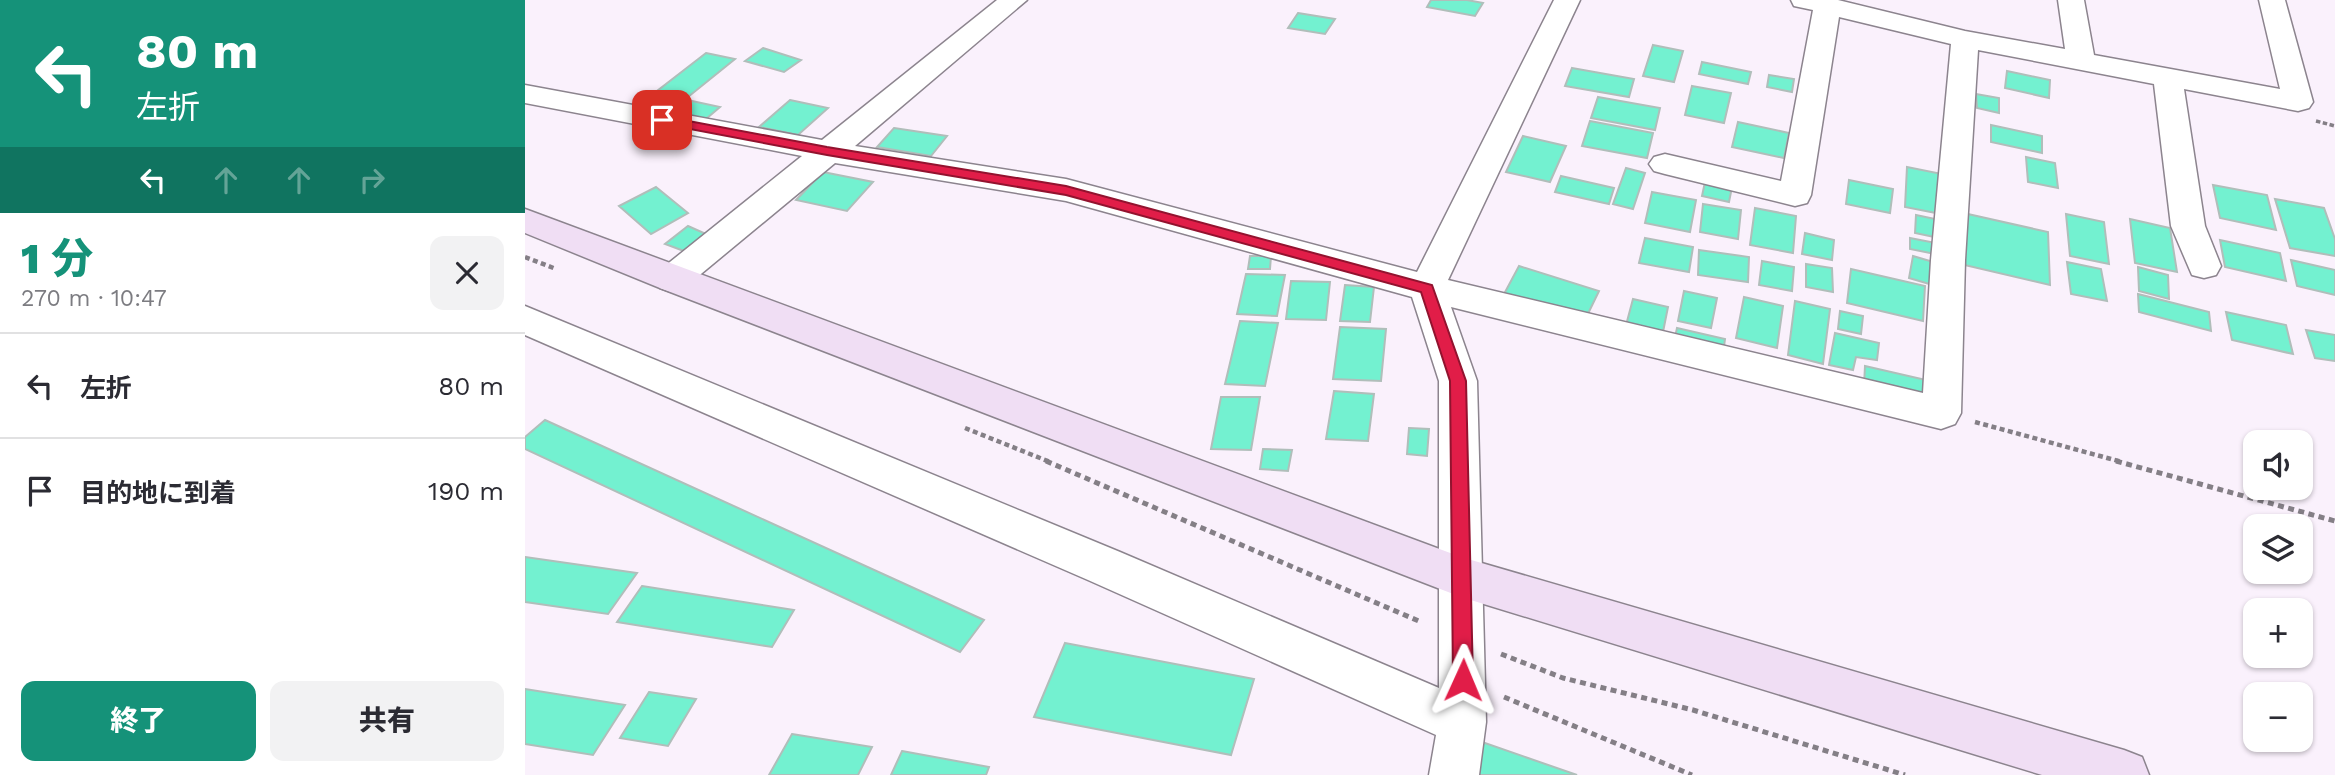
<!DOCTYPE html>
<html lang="ja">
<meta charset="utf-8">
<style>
:root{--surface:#fff;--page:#f2f2f3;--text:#2b2b33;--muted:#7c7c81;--line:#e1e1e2;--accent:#159279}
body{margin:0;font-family:"Work Sans","Noto Sans JP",sans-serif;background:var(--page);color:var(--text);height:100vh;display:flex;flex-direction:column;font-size:26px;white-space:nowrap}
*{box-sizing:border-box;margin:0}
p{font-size:23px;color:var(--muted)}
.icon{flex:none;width:38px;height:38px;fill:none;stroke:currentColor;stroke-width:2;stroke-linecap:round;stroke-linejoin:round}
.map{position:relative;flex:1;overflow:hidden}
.drawer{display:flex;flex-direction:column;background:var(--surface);width:525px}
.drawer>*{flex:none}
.hud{background:#159279;color:#fff;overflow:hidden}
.tools{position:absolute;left:1718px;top:430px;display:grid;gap:14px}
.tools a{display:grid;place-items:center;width:70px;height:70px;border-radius:14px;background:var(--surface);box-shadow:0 2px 5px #0004;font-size:35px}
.pin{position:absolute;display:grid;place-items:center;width:60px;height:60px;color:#fff;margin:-30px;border-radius:14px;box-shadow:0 4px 10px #0006}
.me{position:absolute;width:77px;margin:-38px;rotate:1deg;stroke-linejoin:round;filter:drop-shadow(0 0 5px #0008)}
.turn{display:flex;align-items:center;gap:24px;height:147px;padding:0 21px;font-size:32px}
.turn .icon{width:91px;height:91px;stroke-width:2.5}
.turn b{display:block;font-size:49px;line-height:60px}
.lanes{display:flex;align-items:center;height:66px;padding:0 21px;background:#0003;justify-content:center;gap:35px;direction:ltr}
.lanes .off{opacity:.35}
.round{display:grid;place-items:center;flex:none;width:74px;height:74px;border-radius:14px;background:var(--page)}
.overview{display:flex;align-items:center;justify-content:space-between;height:119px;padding:0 21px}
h1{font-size:42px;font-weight:800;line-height:52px;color:var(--accent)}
.button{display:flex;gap:14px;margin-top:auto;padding:14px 21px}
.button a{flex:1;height:80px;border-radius:14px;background:var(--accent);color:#fff;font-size:28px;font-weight:800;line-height:80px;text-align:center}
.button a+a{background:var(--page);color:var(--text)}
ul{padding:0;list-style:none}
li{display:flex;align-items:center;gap:21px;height:105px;padding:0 21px;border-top:2px solid var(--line)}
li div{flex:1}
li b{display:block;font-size:26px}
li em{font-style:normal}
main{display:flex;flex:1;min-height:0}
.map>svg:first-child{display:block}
</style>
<main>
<section class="drawer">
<div class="hud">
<div class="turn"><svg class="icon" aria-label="left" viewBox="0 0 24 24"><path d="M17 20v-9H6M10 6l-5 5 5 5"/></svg><div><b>80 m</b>左折</div></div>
<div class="lanes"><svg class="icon" aria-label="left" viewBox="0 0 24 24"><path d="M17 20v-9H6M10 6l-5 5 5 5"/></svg><svg class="icon off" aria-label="ahead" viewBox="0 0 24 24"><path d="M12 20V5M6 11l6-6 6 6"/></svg><svg class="icon off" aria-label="ahead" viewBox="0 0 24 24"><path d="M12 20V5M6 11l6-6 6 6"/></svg><svg class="icon off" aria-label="right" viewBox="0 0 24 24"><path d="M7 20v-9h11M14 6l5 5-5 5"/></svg></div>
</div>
<div class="overview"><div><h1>1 分</h1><p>270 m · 10:47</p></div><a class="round"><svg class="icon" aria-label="close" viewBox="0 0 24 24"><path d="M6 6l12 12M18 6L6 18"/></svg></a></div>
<ul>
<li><svg class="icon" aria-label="left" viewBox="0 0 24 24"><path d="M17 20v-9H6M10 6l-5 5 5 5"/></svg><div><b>左折</b></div><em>80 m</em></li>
<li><svg class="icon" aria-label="arrive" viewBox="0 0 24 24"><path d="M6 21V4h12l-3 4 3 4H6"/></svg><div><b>目的地に到着</b></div><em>190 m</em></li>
</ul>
<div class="button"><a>終了</a><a>共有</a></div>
</section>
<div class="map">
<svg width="1810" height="775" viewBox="0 0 1810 775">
<rect width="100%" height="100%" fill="#faf1fc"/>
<path fill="#73f1d0" stroke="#b0beba" stroke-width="2" d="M 906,0 L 942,0 L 958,3 L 950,16 L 902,7 Z
M 773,13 L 810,19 L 800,34 L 763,28 Z
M 1128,45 L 1158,51 L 1149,82 L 1118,76 Z
M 238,48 L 276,60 L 259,72 L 220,61 Z
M 181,53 L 210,59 L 163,97 L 132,91 Z
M 1177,62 L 1226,72 L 1223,84 L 1174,74 Z
M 1047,68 L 1109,79 L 1104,97 L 1040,86 Z
M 1482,71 L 1525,80 L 1524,98 L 1480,88 Z
M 1244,75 L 1269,79 L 1267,92 L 1242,87 Z
M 1167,86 L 1206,93 L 1199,123 L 1160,115 Z
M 1451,94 L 1474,98 L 1474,113 L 1452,108 Z
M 144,96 L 195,107 L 181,119 L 130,108 Z
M 1073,97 L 1135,108 L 1130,130 L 1066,118 Z
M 265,100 L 303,108 L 273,135 L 234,127 Z
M 1065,121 L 1128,133 L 1122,158 L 1057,146 Z
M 1213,122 L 1264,133 L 1259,158 L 1207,147 Z
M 1466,125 L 1517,136 L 1517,153 L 1466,142 Z
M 369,128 L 422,136 L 406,156 L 352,147 Z
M 998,136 L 1041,146 L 1025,182 L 981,172 Z
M 1501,157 L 1530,163 L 1533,188 L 1503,182 Z
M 1382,167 L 1417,174 L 1416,214 L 1380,207 Z
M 1101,168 L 1120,173 L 1108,209 L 1088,204 Z
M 298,172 L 348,182 L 322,211 L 271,200 Z
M 1036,176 L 1089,188 L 1084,204 L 1030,192 Z
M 1324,180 L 1368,189 L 1365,213 L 1321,204 Z
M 1180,182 L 1207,187 L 1204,202 L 1177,196 Z
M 1688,185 L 1742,195 L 1751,230 L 1695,218 Z
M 131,187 L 163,213 L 126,234 L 94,206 Z
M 1127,192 L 1171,200 L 1165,232 L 1120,223 Z
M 1750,199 L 1799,208 L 1810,239 L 1810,256 L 1765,248 Z
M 1178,204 L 1216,210 L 1213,239 L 1175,232 Z
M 1230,208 L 1271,216 L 1268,253 L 1225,245 Z
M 1434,212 L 1523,232 L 1525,285 L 1431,263 Z
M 1541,214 L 1579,222 L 1584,264 L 1545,256 Z
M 1391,215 L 1415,220 L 1414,238 L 1390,233 Z
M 1605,219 L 1645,228 L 1652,272 L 1610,263 Z
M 163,226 L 181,234 L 159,251 L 140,244 Z
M 1280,233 L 1309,240 L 1307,260 L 1277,254 Z
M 1120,238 L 1168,247 L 1164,272 L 1114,263 Z
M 1385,238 L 1416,244 L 1415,255 L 1385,249 Z
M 1695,240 L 1755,253 L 1761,281 L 1700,267 Z
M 1174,250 L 1224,257 L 1223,282 L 1173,275 Z
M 725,256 L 746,256 L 745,269 L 723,269 Z
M 1388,256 L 1415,264 L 1411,286 L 1384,278 Z
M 1766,260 L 1810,270 L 1810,295 L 1772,286 Z
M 1237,261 L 1269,267 L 1267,291 L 1234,285 Z
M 1542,262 L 1576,269 L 1582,301 L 1546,294 Z
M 1281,264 L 1307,268 L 1308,292 L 1281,287 Z
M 994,266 L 1074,291 L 1059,322 L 978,296 Z
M 1613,267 L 1643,275 L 1644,299 L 1614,291 Z
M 1326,269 L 1400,286 L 1398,321 L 1322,303 Z
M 721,274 L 760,275 L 752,316 L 712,314 Z
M 766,281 L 805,282 L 801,320 L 761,319 Z
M 820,285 L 849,287 L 845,322 L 815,321 Z
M 1159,291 L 1192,298 L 1186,328 L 1153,321 Z
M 1613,294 L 1684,312 L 1686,331 L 1614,312 Z
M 1219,297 L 1258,306 L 1252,348 L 1211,338 Z
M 1108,299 L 1143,307 L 1137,337 L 1100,329 Z
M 1270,301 L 1305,309 L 1298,364 L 1263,355 Z
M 1315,311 L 1338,316 L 1336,334 L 1313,329 Z
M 1701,312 L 1761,325 L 1768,354 L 1707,340 Z
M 715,321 L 753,323 L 740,386 L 700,384 Z
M 815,327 L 861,329 L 856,381 L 808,379 Z
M 1152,328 L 1200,339 L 1198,354 L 1149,342 Z
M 1781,330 L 1810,335 L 1810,361 L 1790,358 Z
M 1310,333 L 1354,343 L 1352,360 L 1331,357 L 1328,370 L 1304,365 Z
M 1340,366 L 1401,380 L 1400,401 L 1339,386 Z
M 809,391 L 849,394 L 843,441 L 801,439 Z
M 696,397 L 735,397 L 726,450 L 686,449 Z
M 20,420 L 459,620 L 435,652 L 0,449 L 0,437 Z
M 884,428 L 904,429 L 902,456 L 882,454 Z
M 738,449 L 767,450 L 763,471 L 735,469 Z
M 0,557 L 112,573 L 83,614 L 0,602 Z
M 117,586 L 269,610 L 247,647 L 92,622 Z
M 540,643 L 729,679 L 706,755 L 509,717 Z
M 0,689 L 100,705 L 68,755 L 0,744 Z
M 124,692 L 171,699 L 143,746 L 95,738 Z
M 267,734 L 347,747 L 333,775 L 244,775 Z
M 957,742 L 1052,775 L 946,775 Z
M 377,751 L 464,767 L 461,775 L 366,775 Z"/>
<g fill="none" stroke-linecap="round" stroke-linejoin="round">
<defs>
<path id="street" d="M 472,0 L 502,0 L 330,146 L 541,179 L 892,272 L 1029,0 L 1055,0 L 923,280 L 1398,393 L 1406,260 L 1426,44 L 1314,17 L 1286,195 L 1282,203 L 1270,206 L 1140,174 L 1129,171 L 1124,164 L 1129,157 L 1140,154 L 1256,181 L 1288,10 L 1269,6 L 1266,0 L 1313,0 L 1440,31 L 1540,49 L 1533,0 L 1559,0 L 1569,55 L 1755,89 L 1734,0 L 1760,0 L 1788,102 L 1784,108 L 1773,111 L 1659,89 L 1680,226 L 1696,266 L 1691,275 L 1679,278 L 1667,275 L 1646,226 L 1629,84 L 1453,50 L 1440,260 L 1436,413 L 1430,424 L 1416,429 L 926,307 L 952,381 L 961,722 L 954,775 L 904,775 L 911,735 L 563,580 L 0,335 L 0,306 L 595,552 L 914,688 L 914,381 L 887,297 L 541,201 L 310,163 L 159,288 L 147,292 L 135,288 L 129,279 L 135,270 L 277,156 L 0,103 L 0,85 L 297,140 Z"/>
<path id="secondary" d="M 0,209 L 936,557 L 1599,750 L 1617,757 L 1624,775 L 1517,775 L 936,597 L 135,288 L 0,233 Z"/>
</defs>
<use href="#street" stroke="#8c848e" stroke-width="3"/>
<use href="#secondary" stroke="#8c848e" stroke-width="3"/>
<path stroke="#847f86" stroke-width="3.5" stroke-dasharray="4.5 2.5" stroke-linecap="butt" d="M 1791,121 L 1810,126"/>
<path stroke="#847f86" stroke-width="4.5" stroke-dasharray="5 3.5" stroke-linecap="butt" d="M 0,257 L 31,269
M 1450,422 L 1597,462
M 440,428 L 525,462"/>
<path stroke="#847f86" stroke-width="5" stroke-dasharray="6 4.5" stroke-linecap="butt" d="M 521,461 L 896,622
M 1591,461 L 1810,521
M 976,654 L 1038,678 L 1168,710 L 1380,775
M 979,697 L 1167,775"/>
<use href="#street" fill="#fff" fill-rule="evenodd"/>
<use href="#secondary" fill="#f0def4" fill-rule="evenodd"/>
</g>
<path fill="#e11d48" stroke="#92132f" stroke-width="2" d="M 137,116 L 302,147 L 541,186 L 907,285 L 941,381 L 948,680 L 945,687 L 938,690 L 931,687 L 928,680 L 925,381 L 896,292 L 541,195 L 302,155 L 133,123 L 133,117 Z"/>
</svg>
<div class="tools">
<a><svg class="icon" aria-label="sound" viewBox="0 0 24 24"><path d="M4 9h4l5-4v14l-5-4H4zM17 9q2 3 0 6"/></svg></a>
<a><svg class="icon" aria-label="layers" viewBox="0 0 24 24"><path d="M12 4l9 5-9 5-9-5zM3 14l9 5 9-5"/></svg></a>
<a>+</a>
<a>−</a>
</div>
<div class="pin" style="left:137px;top:120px;background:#d93025"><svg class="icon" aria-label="arrive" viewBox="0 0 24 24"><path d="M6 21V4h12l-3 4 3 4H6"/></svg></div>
<svg class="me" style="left:938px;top:680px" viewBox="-20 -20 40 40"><path d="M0-17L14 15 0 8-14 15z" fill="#e11d48" stroke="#fff" stroke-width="4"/></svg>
</div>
</main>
